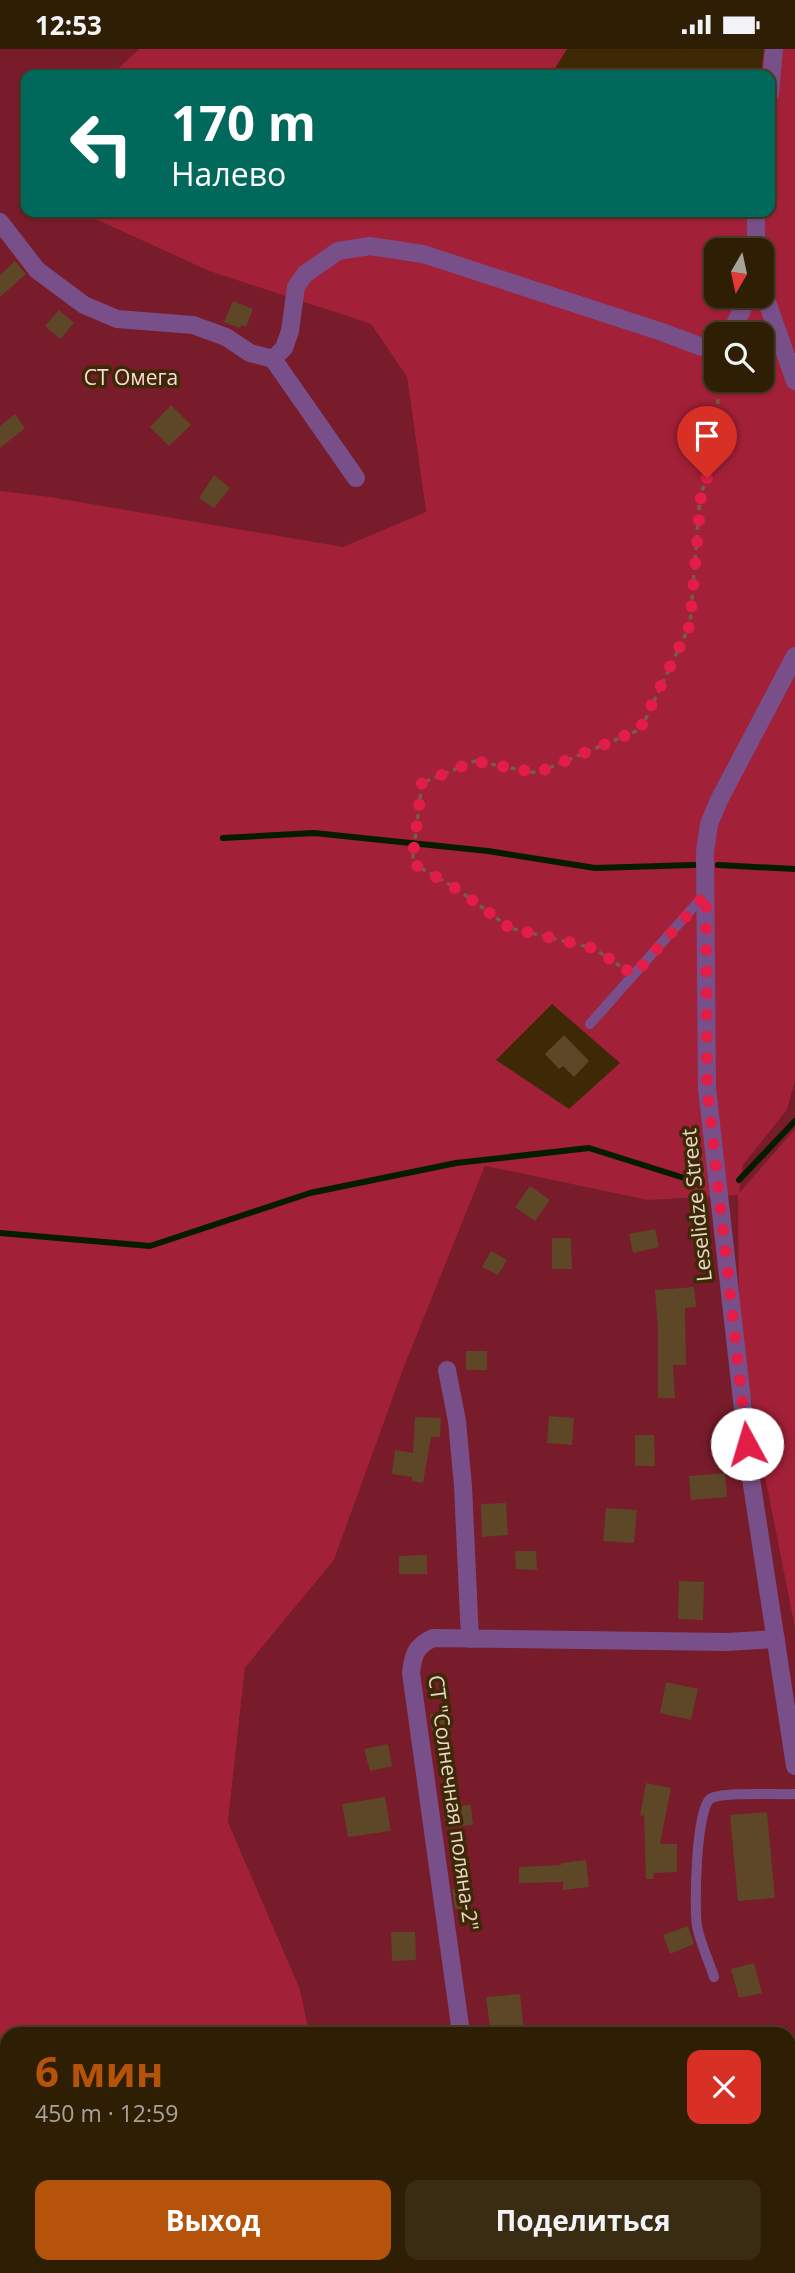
<!DOCTYPE html>
<html lang="ru">
<meta charset="utf-8">
<style>
:root{--surface:#2e1f04;--page:#3a2c13;--text:#f1f3f6;--muted:#a7a29a;--line:#493d26;--accent:#b45309}
body{margin:0;font-family:"Open Sans",sans-serif;background:var(--page);color:var(--text);height:100vh;display:flex;flex-direction:column;font-size:26px;white-space:nowrap}
*{box-sizing:border-box;margin:0}
p{font-size:23px;color:var(--muted)}
.icon{flex:none;width:38px;height:38px;fill:none;stroke:currentColor;stroke-width:2;stroke-linecap:round;stroke-linejoin:round}
.map{position:relative;flex:1;overflow:hidden}
.details{position:absolute;left:0px;top:1978px;width:796px;height:247px;display:flex;flex-direction:column;background:var(--surface);border-radius:21px 21px 0 0;box-shadow:0 2px 5px #0004,0 0 0 2px var(--line)}
.details>*{flex:none}
.banner{position:absolute;left:21px;top:21px;width:754px;height:147px;border-radius:14px;box-shadow:0 2px 5px #0004,0 0 0 2px var(--line);background:#00695c;color:#fff;overflow:hidden}
.needle{width:46px;rotate:189deg}
.buttons{position:absolute;left:704px;top:189px;display:grid;gap:14px}
.buttons a{display:grid;place-items:center;width:70px;height:70px;border-radius:14px;background:var(--surface);box-shadow:0 2px 5px #0004,0 0 0 2px var(--line);font-size:35px}
.pin{position:absolute;display:grid;place-items:center;width:60px;height:60px;color:#fff;margin:-72px -30px;border-radius:50% 50% 50% 0;rotate:-45deg;box-shadow:0 0 7px #0007}
.pin .icon{rotate:45deg}
.me{position:absolute;width:77px;margin:-38px;rotate:354deg;stroke-linejoin:round;filter:drop-shadow(0 0 5px #0008)}
.turn{display:flex;align-items:center;gap:24px;height:147px;padding:0 35px;font-size:32px}
.turn .icon{width:91px;height:91px;stroke-width:2.5}
.turn b{display:block;font-size:49px;line-height:60px}
.round{display:grid;place-items:center;flex:none;width:74px;height:74px;border-radius:14px;background:var(--page)}
.overview{display:flex;align-items:center;justify-content:space-between;height:119px;padding:0 35px}
h1{font-size:42px;font-weight:700;line-height:52px;color:var(--accent)}
.primary-button{display:flex;gap:14px;margin-top:auto;padding:14px 35px}
.primary-button a{flex:1;height:80px;border-radius:14px;background:var(--accent);color:#fff;font-size:28px;font-weight:700;line-height:80px;text-align:center}
.primary-button a+a{background:var(--page);color:var(--text)}
.status{display:flex;justify-content:space-between;align-items:center;height:49px;padding:0 35px;background:var(--surface);direction:ltr}
.status svg{height:19px;fill:currentColor}
.map>svg:first-child{display:block}
</style>
<div class="status"><b>12:53</b><svg viewBox="0 0 49 12"><path d="M0 12V9h3v3zM5 12V6h3v6zM10 12V3h3v9zM15 12V0h3v12zM26 1h20v11H26zM47 4h2v5h-2z"/></svg></div>
<div class="map">
<svg width="795" height="2224" viewBox="0 0 795 2224">
<rect width="100%" height="100%" fill="#3d2906"/>
<path fill="#781b2a" d="M 0,0 L 139,0 L 111,26 L 26,26 L 26,163 L 90,163 L 95,170 L 209,222 L 371,275 L 407,328 L 426,463 L 596,500 L 0,595 Z
M 795,1033 L 795,2224 L 278,2224 L 284,2217 L 789,2217 L 789,1984 L 307,1984 L 300,1940 L 228,1773 L 245,1619 L 334,1511 L 404,1318 L 485,1117 L 647,1151 L 743,1116 L 787,1061 Z"/>
<path fill="#a22038" fill-rule="evenodd" d="M 139,0 L 567,0 L 551,26 L 111,26 Z
M 764,0 L 795,0 L 795,1033 L 787,1061 L 743,1116 L 739,1144 L 795,1080 L 795,1579 L 758,1392 L 739,1277 L 738,1146 L 647,1151 L 485,1117 L 404,1318 L 334,1511 L 245,1619 L 228,1773 L 300,1940 L 309,1984 L 7,1984 L 7,2217 L 275,2217 L 269,2224 L 0,2224 L 0,442 L 50,448 L 343,498 L 426,463 L 407,328 L 371,275 L 209,222 L 95,170 L 90,163 L 770,163 L 770,26 L 761,26 ZM 716,201 L 761,201 L 761,247 L 716,247 ZM 716,285 L 761,285 L 761,331 L 716,331 ZM 552,955 L 620,1014 L 569,1060 L 496,1011 Z"/>
<g fill="none" stroke-linecap="round" stroke-linejoin="round">
<path stroke="#051c00" stroke-width="6" d="M 223,789 L 314,784 L 488,802 L 595,819 L 694,816
M 718,816 L 795,820
M 739,1131 L 795,1072
M 0,1184 L 150,1197 L 310,1144 L 456,1114 L 589,1099 L 700,1134
M 789,2182 L 795,2181
M 404,2217 L 469,2224 L 513,2217
M 95,2224 L 170,2217"/>
</g>
<path fill="#5d4727" d="M 15,212 L 26,225 L 0,248 L 0,226 Z
M 233,252 L 253,260 L 246,278 L 241,276 L 240,279 L 224,273 Z
M 59,261 L 74,274 L 60,290 L 45,277 Z
M 171,356 L 191,376 L 169,397 L 150,378 Z
M 15,365 L 25,379 L 0,399 L 0,377 Z
M 214,426 L 230,439 L 214,459 L 199,449 Z
M 564,986 L 589,1012 L 574,1028 L 563,1017 L 559,1020 L 545,1005 Z
M 530,1137 L 550,1151 L 535,1172 L 515,1158 Z
M 655,1180 L 659,1198 L 633,1204 L 629,1185 Z
M 552,1189 L 571,1189 L 572,1220 L 552,1220 Z
M 491,1202 L 507,1211 L 498,1226 L 482,1218 Z
M 694,1238 L 696,1258 L 685,1259 L 686,1316 L 673,1316 L 675,1349 L 658,1349 L 658,1280 L 655,1241 Z
M 466,1302 L 487,1302 L 487,1321 L 466,1321 Z
M 549,1367 L 574,1369 L 572,1396 L 547,1394 Z
M 415,1368 L 441,1369 L 440,1388 L 431,1388 L 423,1434 L 412,1432 L 412,1428 L 392,1425 L 395,1401 L 413,1404 Z
M 635,1386 L 654,1386 L 655,1417 L 635,1417 Z
M 725,1424 L 727,1448 L 691,1451 L 689,1427 Z
M 506,1454 L 508,1486 L 482,1488 L 481,1455 Z
M 606,1459 L 637,1461 L 634,1494 L 603,1492 Z
M 515,1502 L 536,1502 L 537,1521 L 516,1520 Z
M 427,1506 L 427,1525 L 399,1525 L 399,1507 Z
M 679,1532 L 704,1533 L 703,1571 L 678,1570 Z
M 666,1633 L 698,1640 L 691,1671 L 660,1664 Z
M 449,1663 L 451,1680 L 432,1683 L 430,1665 Z
M 388,1695 L 392,1717 L 370,1722 L 364,1700 Z
M 646,1734 L 671,1739 L 660,1795 L 677,1795 L 677,1823 L 654,1824 L 653,1830 L 646,1830 L 644,1767 L 640,1766 Z
M 385,1748 L 391,1782 L 348,1788 L 342,1755 Z
M 471,1756 L 473,1776 L 446,1779 L 443,1759 Z
M 767,1763 L 775,1849 L 738,1852 L 730,1766 Z
M 586,1811 L 589,1838 L 563,1841 L 563,1833 L 519,1834 L 519,1818 L 561,1816 L 561,1814 Z
M 468,1839 L 470,1860 L 455,1860 L 452,1840 Z
M 688,1877 L 694,1895 L 670,1905 L 663,1886 Z
M 391,1883 L 415,1883 L 416,1911 L 392,1912 Z
M 754,1914 L 762,1944 L 739,1949 L 731,1920 Z
M 520,1945 L 524,1984 L 502,1984 L 502,1977 L 490,1978 L 486,1948 Z"/>
<g fill="none" stroke-linecap="round" stroke-linejoin="round">
<path stroke="#726042" stroke-width="3.5" stroke-dasharray="5 5" stroke-linecap="butt" d="M 620,917 L 593,899 L 510,879 L 457,840 L 412,814 L 422,734 L 475,712 L 537,724 L 641,680 L 690,576 L 700,447 L 721,393 L 717,342 L 719,331"/>
<path stroke="#794f89" stroke-width="10" d="M 590,975 L 705,845
M 714,1928 C 709,1912 700,1894 697,1877 C 694,1858 696,1761 710,1750 C 720,1742 779,1746 795,1745"/>
<path stroke="#794f89" stroke-width="18" d="M 0,173 L 37,221 L 84,256 L 117,270 L 193,276 L 226,288 L 250,304 L 273,310 L 356,429
M 730,285 L 749,247
M 273,310 L 284,299 L 290,282 L 296,238 L 305,225 L 338,202 L 370,197 L 423,205 L 662,283 L 702,298 L 716,299
M 447,1321 L 457,1372 L 463,1437 L 470,1590
M 461,1984 L 411,1624 C 413,1605 416,1597 433,1589 L 727,1593 L 776,1590
M 789,2169 L 795,2168
M 789,2193 L 795,2192
M 603,2224 L 643,2217"/>
<path stroke="#794f89" stroke-width="18" d="M 770,45 L 774,0
M 756,201 L 756,163
M 761,236 L 795,332
M 795,607 L 719,751 L 709,775 L 705,803 L 707,1039 L 750,1423 L 795,1717"/>
</g>
<g fill="none" stroke-linecap="round" stroke-linejoin="round">
<path stroke="#e11d48" stroke-width="12" stroke-dasharray="0 21.6" d="M 707,429 L 701,447 L 690,576 L 640,680 L 537,724 L 475,712 L 422,734 L 412,814 L 457,840 L 510,879 L 593,899 L 634,926 L 706,845 L 707,1039 L 747,1395"/>
</g>
<g text-anchor="middle" stroke-width="7" stroke-linejoin="round" paint-order="stroke">
<g font-size="21" fill="#fbd8d9" stroke="#3d2906">
<text x="131" y="336">СТ Омега</text>
</g>
<g font-size="21" fill="#e5d8c6" stroke="#3d2906">
<text transform="translate(697 1156) rotate(-96)" y="7">Leselidze Street</text>
<text transform="translate(453 1754) rotate(82)" y="7">СТ "Солнечная поляна-2"</text>
</g>
</g>
</svg>
<div class="buttons">
<a><svg class="needle" viewBox="-14 -14 28 28"><path d="M0-13l5 13h-10z" fill="#e53935"/><path d="M0 13l5-13h-10z" fill="#a7a29a"/></svg></a>
<a><svg class="icon" aria-label="search" viewBox="0 0 24 24"><circle cx="10" cy="10" r="6"/><path d="M15 15l6 6"/></svg></a>
</div>
<div class="pin" style="left:707px;top:429px;background:#d93025"><svg class="icon" aria-label="arrive" viewBox="0 0 24 24"><path d="M6 21V4h12l-3 4 3 4H6"/></svg></div>
<svg class="me" style="left:747px;top:1395px" viewBox="-20 -20 40 40"><circle r="19" fill="#fff"/><path d="M0-13L10 11 0 6-10 11z" fill="#e11d48"/></svg>
<div class="banner">
<div class="turn"><svg class="icon" aria-label="left" viewBox="0 0 24 24"><path d="M17 20v-9H6M10 6l-5 5 5 5"/></svg><div><b>170 m</b>Налево</div></div>
</div>
<section class="details">
<div class="overview"><div><h1>6 мин</h1><p>450 m · 12:59</p></div><a class="round" style="background:#d93025;color:#fff"><svg class="icon" aria-label="close" viewBox="0 0 24 24"><path d="M6 6l12 12M18 6L6 18"/></svg></a></div>
<div class="primary-button"><a>Выход</a><a>Поделиться</a></div>
</section>
</div>
